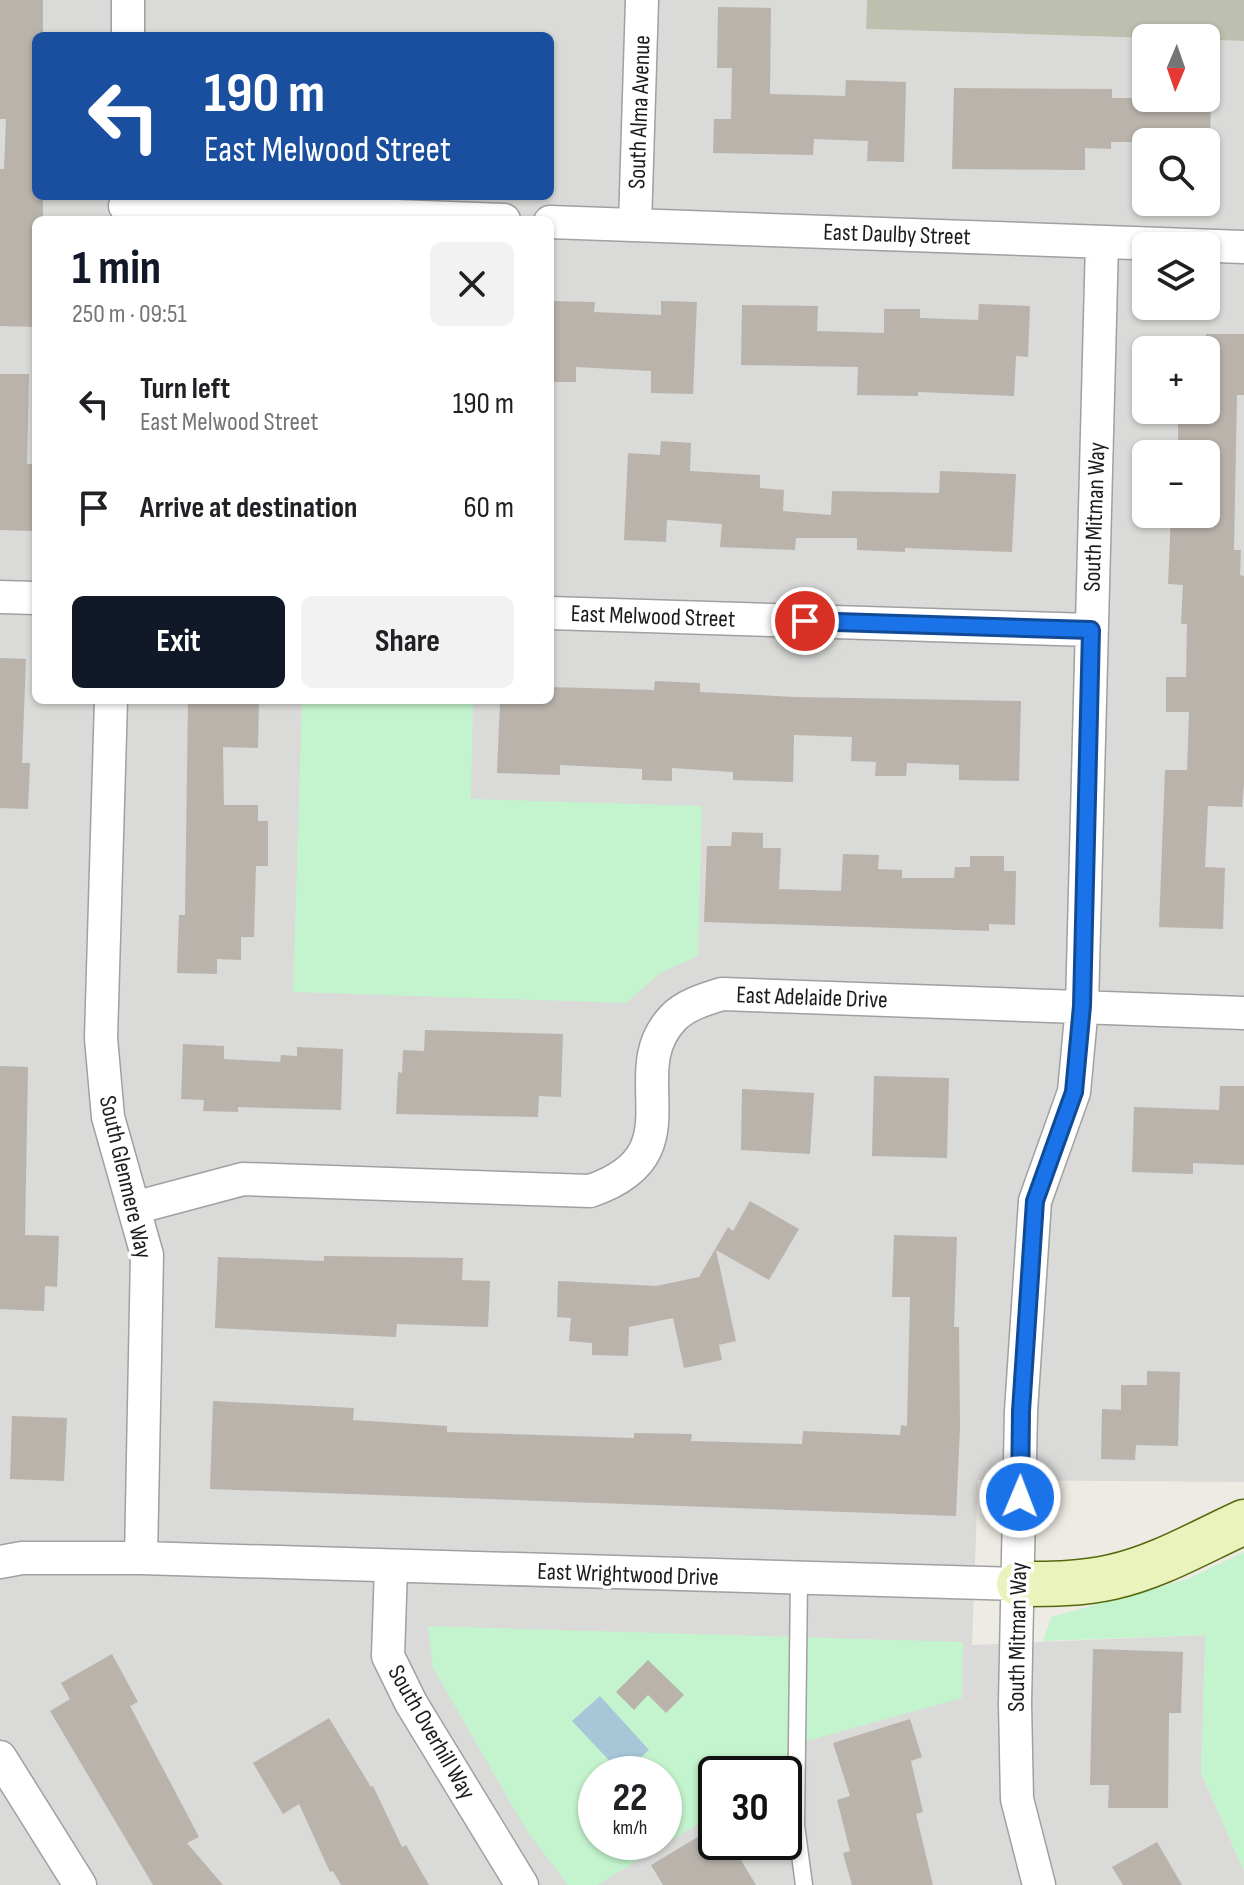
<!DOCTYPE html>
<meta charset="utf-8">
<style>
:root{--surface:#fff;--page:#f2f2f2;--text:#202124;--muted:#757577;--accent:#111827}
body{margin:0;font-family:"Sofia Sans Condensed",sans-serif;background:var(--page);color:var(--text);height:100vh;display:flex;flex-direction:column;font-size:30px;white-space:nowrap}
*{box-sizing:border-box;margin:0}
p{font-size:26px;color:var(--muted)}
.icon{flex:none;width:44px;height:44px;fill:none;stroke:currentColor;stroke-width:2;stroke-linecap:round;stroke-linejoin:round}
.map{position:relative;flex:1;overflow:hidden}
.drawer{position:absolute;left:32px;top:216px;width:522px;height:488px;display:flex;flex-direction:column;background:var(--surface);border-radius:12px;box-shadow:0 2px 6px #0004}
.drawer>*{flex:none}
.guide{position:absolute;left:32px;top:32px;width:522px;height:168px;border-radius:12px;box-shadow:0 2px 6px #0004;background:#1a4fa0;color:#fff;overflow:hidden}
.needle{width:52px;rotate:182deg}
.buttons{position:absolute;left:1132px;top:24px;display:grid;gap:16px}
.buttons a{display:grid;place-items:center;width:88px;height:88px;border-radius:12px;background:var(--surface);box-shadow:0 2px 6px #0004;font-size:40px}
.speed{position:absolute;left:578px;top:1756px;display:flex;gap:16px;font-size:40px;font-weight:700;text-align:center}
.speed>*{display:grid;place-content:center;width:104px;height:104px;border-radius:50%;background:var(--surface);box-shadow:0 2px 6px #0004;line-height:1}
.speed small{font-size:20px;font-weight:400}
.speed .limit{border:4px solid #111;border-radius:12px;background:#fff;color:#111}
.pin{position:absolute;display:grid;place-items:center;width:68px;height:68px;color:#fff;margin:-34px;border:4px solid #fff;border-radius:50%;box-shadow:0 2px 8px #0007}
.me{position:absolute;width:88px;margin:-44px;rotate:1deg;stroke-linejoin:round;filter:drop-shadow(0 0 6px #0008)}
.turn{display:flex;align-items:center;gap:28px;height:168px;padding:0 40px;font-size:36px}
.turn .icon{width:104px;height:104px;stroke-width:2.5}
.turn b{display:block;font-size:56px;line-height:68px}
.round{display:grid;place-items:center;flex:none;width:84px;height:84px;border-radius:12px;background:var(--page)}
.headline{display:flex;align-items:center;justify-content:space-between;height:136px;padding:0 40px}
h1{font-size:48px;font-weight:700;line-height:60px;color:var(--accent)}
.button{display:flex;gap:16px;margin-top:auto;padding:16px 40px}
.button a{flex:1;height:92px;border-radius:12px;background:var(--accent);color:#fff;font-size:32px;font-weight:700;line-height:92px;text-align:center}
.button a+a{background:var(--page);color:var(--text)}
ul{padding:0;list-style:none}
li{display:flex;align-items:center;gap:24px;height:104px;padding:0 40px}
li div{flex:1}
li b{display:block;font-size:30px}
li em{font-style:normal}
.map>svg:first-child{display:block}
</style>
<div class="map">
<svg width="1244" height="1885" viewBox="0 0 1244 1885">
<rect width="100%" height="100%" fill="#edebe3"/>
<path fill="#dadad9" fill-rule="evenodd" d="M 0,0 L 867,0 L 866,29 L 1153,38 L 1146,38 L 1146,98 L 1206,98 L 1206,40 L 1244,41 L 1244,1482 L 978,1480 L 972,1645 L 1206,1635 L 1201,1773 L 1244,1871 L 1244,1885 L 0,1885 ZM 36,36 L 550,36 L 550,196 L 36,196 ZM 1146,142 L 1206,142 L 1206,202 L 1146,202 ZM 36,220 L 550,220 L 550,700 L 36,700 ZM 1146,246 L 1206,246 L 1206,306 L 1146,306 ZM 1146,350 L 1206,350 L 1206,410 L 1146,410 ZM 1146,454 L 1206,454 L 1206,514 L 1146,514 ZM 596,1774 L 664,1774 L 664,1842 L 596,1842 ZM 716,1774 L 784,1774 L 784,1842 L 716,1842 Z"/>
<path fill="#bec0af" d="M 867,0 L 1244,0 L 1244,41 L 866,29 Z"/>
<path fill="#c3f4cd" fill-rule="evenodd" d="M 302,700 L 473,700 L 471,799 L 702,806 L 698,956 L 660,973 L 626,1003 L 293,992 Z
M 1244,1552 L 1244,1871 L 1201,1773 L 1205,1635 L 1043,1641 L 1051,1617 L 1188,1579 Z
M 428,1626 L 963,1642 L 962,1698 L 796,1744 L 796,1779 L 784,1780 L 784,1774 L 716,1774 L 716,1813 L 597,1885 L 568,1885 L 527,1831 L 433,1668 ZM 596,1774 L 664,1774 L 664,1842 L 596,1842 Z"/>
<path fill="#a7c6d7" d="M 600,1696 L 649,1750 L 622,1774 L 572,1721 Z"/>
<path fill="#b9b3ac" d="M 0,0 L 43,0 L 43,36 L 36,36 L 36,196 L 43,196 L 43,220 L 36,220 L 36,327 L 0,326 L 0,169 L 4,169 L 6,119 L 0,119 Z
M 718,7 L 771,8 L 770,94 L 845,96 L 846,80 L 906,82 L 904,162 L 867,161 L 868,141 L 814,139 L 813,155 L 713,153 L 714,119 L 731,119 L 732,68 L 717,68 Z
M 954,88 L 1112,89 L 1112,98 L 1211,98 L 1210,142 L 1111,142 L 1111,149 L 1085,148 L 1085,170 L 952,169 Z
M 550,301 L 595,302 L 594,312 L 661,315 L 661,301 L 697,302 L 693,394 L 651,393 L 651,371 L 576,367 L 576,382 L 550,382 Z
M 979,304 L 1030,306 L 1028,357 L 1016,356 L 1014,396 L 918,392 L 918,396 L 857,395 L 858,367 L 741,365 L 742,305 L 818,306 L 817,331 L 884,333 L 884,309 L 920,309 L 920,318 L 978,320 Z
M 1206,334 L 1244,334 L 1244,395 L 1237,395 L 1234,550 L 1241,550 L 1240,575 L 1244,576 L 1244,784 L 1242,807 L 1208,806 L 1205,867 L 1225,868 L 1223,929 L 1159,927 L 1165,770 L 1187,770 L 1189,712 L 1166,712 L 1166,677 L 1186,677 L 1187,624 L 1181,624 L 1183,585 L 1168,584 L 1171,514 L 1206,514 L 1206,454 L 1178,454 L 1178,419 L 1206,419 Z
M 0,374 L 29,374 L 27,464 L 36,464 L 34,531 L 0,530 Z
M 661,441 L 691,443 L 690,471 L 760,475 L 760,488 L 784,490 L 783,511 L 831,515 L 832,491 L 939,493 L 940,471 L 1016,474 L 1012,552 L 905,548 L 905,552 L 857,550 L 857,538 L 796,538 L 795,550 L 720,547 L 722,524 L 667,520 L 666,542 L 624,540 L 628,453 L 660,455 Z
M 0,658 L 26,659 L 22,763 L 30,763 L 28,809 L 0,808 Z
M 655,681 L 700,683 L 700,692 L 795,697 L 1021,701 L 1019,781 L 959,780 L 959,765 L 907,763 L 906,776 L 875,776 L 876,762 L 851,761 L 852,737 L 794,735 L 793,782 L 733,780 L 733,772 L 672,768 L 672,781 L 642,780 L 642,769 L 560,765 L 560,775 L 497,773 L 500,702 L 550,700 L 550,687 L 654,690 Z
M 188,700 L 259,700 L 258,748 L 223,747 L 224,805 L 258,805 L 258,821 L 268,821 L 268,866 L 256,866 L 254,937 L 241,937 L 241,960 L 217,959 L 217,974 L 177,973 L 179,915 L 185,915 Z
M 732,832 L 763,833 L 763,848 L 781,848 L 779,889 L 841,891 L 843,854 L 879,855 L 878,869 L 902,870 L 902,878 L 954,878 L 955,867 L 970,867 L 970,856 L 1004,856 L 1004,871 L 1016,871 L 1015,925 L 989,924 L 989,931 L 704,922 L 707,846 L 731,846 Z
M 425,1030 L 563,1034 L 561,1097 L 539,1096 L 538,1117 L 396,1114 L 398,1072 L 402,1073 L 403,1050 L 424,1051 Z
M 183,1044 L 224,1046 L 224,1059 L 280,1062 L 281,1055 L 297,1056 L 297,1047 L 343,1049 L 341,1110 L 238,1107 L 238,1112 L 203,1111 L 204,1100 L 181,1099 Z
M 0,1066 L 28,1067 L 25,1235 L 59,1236 L 57,1287 L 45,1286 L 44,1311 L 0,1309 Z
M 874,1076 L 949,1078 L 947,1158 L 872,1156 Z
M 1220,1086 L 1244,1086 L 1244,1165 L 1193,1163 L 1193,1174 L 1132,1172 L 1134,1107 L 1219,1110 Z
M 742,1089 L 814,1093 L 810,1154 L 741,1150 Z
M 750,1201 L 799,1229 L 769,1280 L 716,1250 L 736,1341 L 719,1345 L 722,1360 L 684,1368 L 673,1318 L 629,1327 L 628,1356 L 592,1355 L 592,1343 L 569,1341 L 571,1318 L 557,1317 L 558,1281 L 656,1286 L 699,1277 L 728,1227 L 733,1231 Z
M 894,1235 L 957,1237 L 954,1327 L 959,1327 L 960,1427 L 956,1516 L 210,1489 L 213,1401 L 354,1408 L 353,1420 L 447,1426 L 447,1432 L 634,1438 L 634,1433 L 692,1434 L 691,1441 L 802,1444 L 803,1431 L 900,1435 L 901,1425 L 907,1426 L 910,1297 L 892,1297 Z
M 324,1256 L 463,1258 L 462,1280 L 490,1281 L 488,1327 L 397,1324 L 396,1337 L 215,1328 L 218,1257 L 324,1261 Z
M 1147,1371 L 1180,1372 L 1178,1446 L 1136,1445 L 1135,1460 L 1101,1459 L 1102,1409 L 1121,1410 L 1121,1385 L 1147,1385 Z
M 12,1416 L 67,1418 L 64,1481 L 10,1479 Z
M 1093,1649 L 1183,1652 L 1181,1713 L 1169,1713 L 1168,1808 L 1108,1808 L 1109,1785 L 1090,1785 Z
M 112,1654 L 138,1702 L 130,1706 L 199,1837 L 187,1843 L 223,1885 L 153,1885 L 50,1711 L 70,1699 L 61,1683 Z
M 648,1660 L 684,1695 L 666,1713 L 648,1695 L 634,1710 L 616,1692 Z
M 329,1718 L 371,1787 L 373,1786 L 402,1847 L 406,1845 L 429,1885 L 341,1885 L 333,1871 L 330,1872 L 299,1804 L 283,1814 L 253,1763 Z
M 910,1719 L 922,1757 L 911,1761 L 923,1812 L 916,1814 L 933,1885 L 852,1885 L 843,1853 L 850,1851 L 837,1800 L 850,1796 L 833,1743 Z
M 716,1826 L 716,1842 L 730,1842 L 756,1885 L 663,1885 L 651,1865 Z
M 1157,1842 L 1182,1885 L 1123,1885 L 1112,1867 Z"/>
<g fill="none" stroke-linecap="round" stroke-linejoin="round">
<defs>
<path id="lane" d="M 799,1579 L 796,1825 L 804,1885"/>
<path id="street" d="M 128,36 L 128,0
M 125,206 L 504,220
M 550,222 L 1244,247
M 635,225 L 642,0
M 0,597 L 36,598
M 550,613 L 1091,630
M 111,700 L 101,1038 L 108,1117 L 147,1255 L 141,1558
M 134,1208 L 243,1179 L 590,1191 C 700,1154 619,1074 673,1018 C 685,1005 706,999 722,994 L 1244,1013
M 0,1562 L 22,1558 L 141,1558 L 1019,1584
M 391,1567 L 388,1656 L 411,1703 L 522,1885
M 0,1757 L 80,1885
M 1039,1885 L 1017,1799 L 1015,1704 L 1021,1411 L 1035,1201 L 1074,1092 L 1082,1006 L 1102,242"/>
<path id="secondary" d="M 1019,1584 C 1051,1584 1081,1584 1112,1577 C 1158,1567 1202,1541 1244,1522"/>
</defs>
<use href="#lane" stroke="#a0a0a0" stroke-width="19"/>
<use href="#street" stroke="#a0a0a0" stroke-width="35"/>
<use href="#secondary" stroke="#54690e" stroke-width="47"/>
<use href="#lane" stroke="#fff" stroke-width="16"/>
<use href="#street" stroke="#fff" stroke-width="32"/>
<use href="#secondary" stroke="#eaf3bb" stroke-width="44"/>
</g>
<g fill="none" stroke-linecap="round" stroke-linejoin="round">
<defs>
<path id="route" d="M 805,621 L 1091,630 L 1082,1006 L 1074,1092 L 1035,1201 L 1021,1411 L 1020,1497"/>
</defs>
<use href="#route" stroke="#114b97" stroke-width="20"/>
<use href="#route" stroke="#1a73e8" stroke-width="14"/>
</g>
<g text-anchor="middle" stroke-width="7" stroke-linejoin="round" paint-order="stroke">
<g font-size="24" fill="#1c1c1c" stroke="#fff">
<text transform="translate(639 112) rotate(-88)" y="8">South Alma Avenue</text>
<text transform="translate(897 234) rotate(2)" y="8">East Daulby Street</text>
<text transform="translate(1094 517) rotate(-88)" y="8">South Mitman Way</text>
<text transform="translate(653 616) rotate(2)" y="8">East Melwood Street</text>
<text transform="translate(812 997) rotate(2)" y="8">East Adelaide Drive</text>
<text transform="translate(126 1177) rotate(77)" y="8">South Glenmere Way</text>
<text transform="translate(628 1574) rotate(2)" y="8">East Wrightwood Drive</text>
<text transform="translate(1017 1637) rotate(-89)" y="8">South Mitman Way</text>
<text transform="translate(432 1732) rotate(60)" y="8">South Overhill Way</text>
</g>
</g>
</svg>
<div class="buttons">
<a><svg class="needle" viewBox="-14 -14 28 28"><path d="M0-13l5 13h-10z" fill="#e53935"/><path d="M0 13l5-13h-10z" fill="#757577"/></svg></a>
<a><svg class="icon" aria-label="search" viewBox="0 0 24 24"><circle cx="10" cy="10" r="6"/><path d="M15 15l6 6"/></svg></a>
<a><svg class="icon" aria-label="layers" viewBox="0 0 24 24"><path d="M12 4l9 5-9 5-9-5zM3 14l9 5 9-5"/></svg></a>
<a>+</a>
<a>−</a>
</div>
<div class="speed"><div>22<small>km/h</small></div><div class="limit">30</div></div>
<div class="pin" style="left:805px;top:621px;background:#d93025"><svg class="icon" aria-label="arrive" viewBox="0 0 24 24"><path d="M6 21V4h12l-3 4 3 4H6"/></svg></div>
<svg class="me" style="left:1020px;top:1497px" viewBox="-20 -20 40 40"><circle r="17" fill="#1a73e8" stroke="#fff" stroke-width="3"/><path d="M0-11L8 9 0 5-8 9z" fill="#fff"/></svg>
<div class="guide">
<div class="turn"><svg class="icon" aria-label="left" viewBox="0 0 24 24"><path d="M17 20v-9H6M10 6l-5 5 5 5"/></svg><div><b>190 m</b>East Melwood Street</div></div>
</div>
<section class="drawer">
<div class="headline"><div><h1>1 min</h1><p>250 m · 09:51</p></div><a class="round"><svg class="icon" aria-label="close" viewBox="0 0 24 24"><path d="M6 6l12 12M18 6L6 18"/></svg></a></div>
<ul>
<li><svg class="icon" aria-label="left" viewBox="0 0 24 24"><path d="M17 20v-9H6M10 6l-5 5 5 5"/></svg><div><b>Turn left</b><p>East Melwood Street</p></div><em>190 m</em></li>
<li><svg class="icon" aria-label="arrive" viewBox="0 0 24 24"><path d="M6 21V4h12l-3 4 3 4H6"/></svg><div><b>Arrive at destination</b></div><em>60 m</em></li>
</ul>
<div class="button"><a>Exit</a><a>Share</a></div>
</section>
</div>
